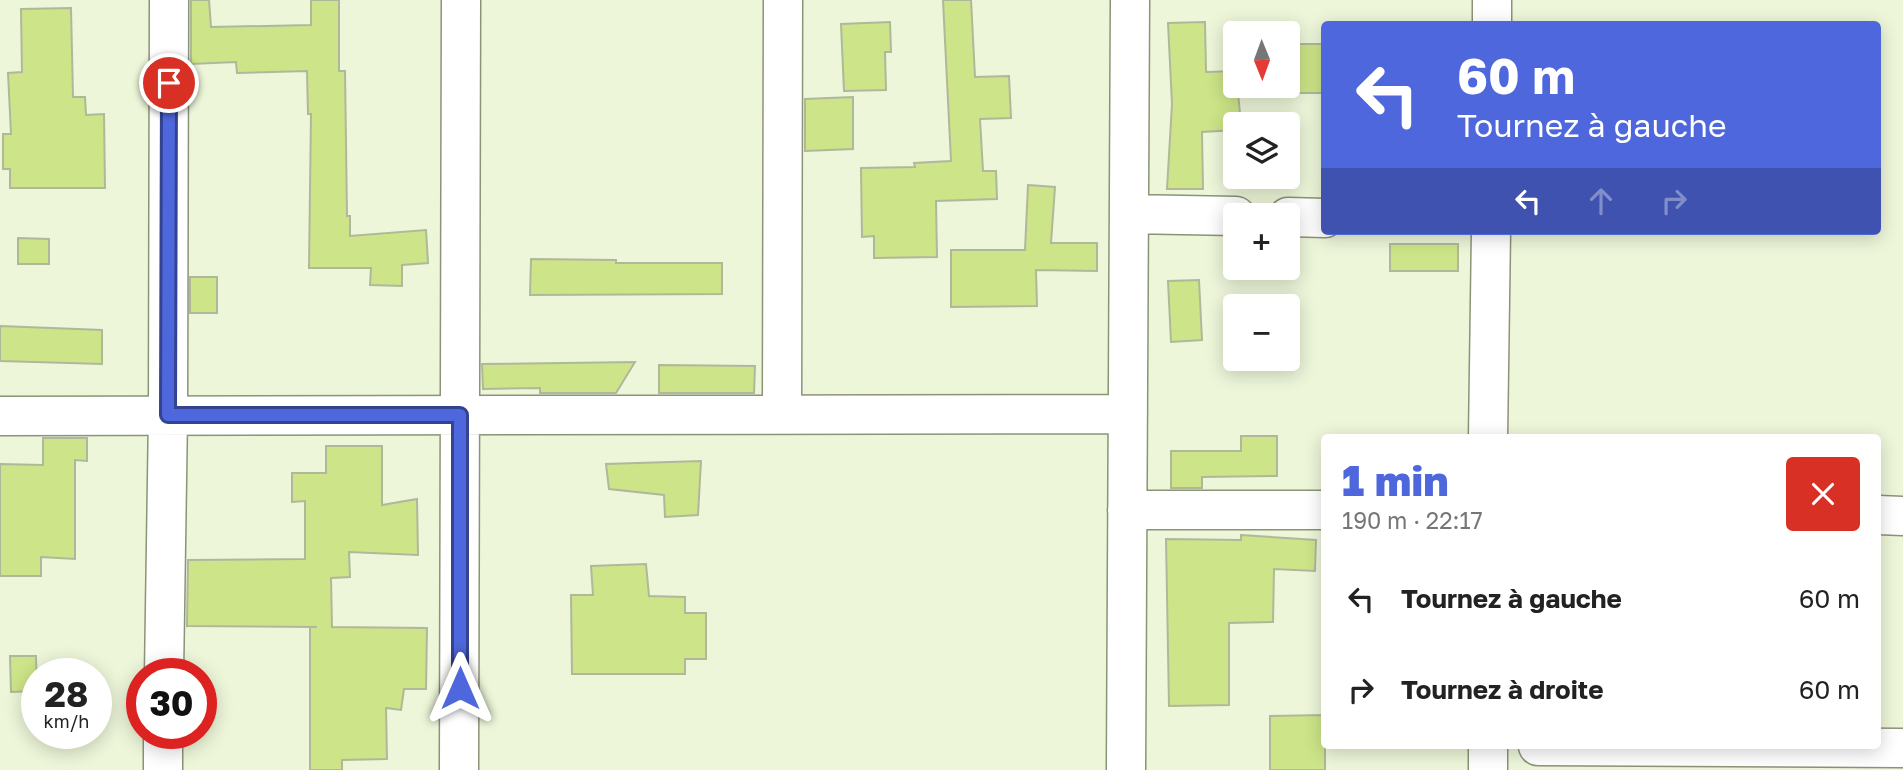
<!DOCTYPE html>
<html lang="fr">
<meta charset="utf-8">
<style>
:root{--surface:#fff;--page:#f2f2f2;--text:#222;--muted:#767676;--accent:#4f67dc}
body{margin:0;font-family:"Golos Text",sans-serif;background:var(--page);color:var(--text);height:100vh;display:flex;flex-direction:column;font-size:26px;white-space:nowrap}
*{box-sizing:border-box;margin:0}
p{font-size:23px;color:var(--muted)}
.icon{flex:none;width:38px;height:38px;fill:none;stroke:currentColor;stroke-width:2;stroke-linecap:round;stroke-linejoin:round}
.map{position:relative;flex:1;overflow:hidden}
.sheet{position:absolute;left:1321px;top:434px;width:560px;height:315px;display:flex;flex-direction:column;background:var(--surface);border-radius:7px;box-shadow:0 4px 18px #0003}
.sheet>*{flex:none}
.banner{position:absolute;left:1321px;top:21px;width:560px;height:214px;border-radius:7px;box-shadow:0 4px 18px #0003;background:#4f67dc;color:#fff;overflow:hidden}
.needle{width:46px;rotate:179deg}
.controls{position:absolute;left:1223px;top:21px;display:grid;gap:14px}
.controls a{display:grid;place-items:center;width:77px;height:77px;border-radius:7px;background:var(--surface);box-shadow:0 4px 18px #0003;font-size:35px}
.speed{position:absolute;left:21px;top:658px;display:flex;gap:14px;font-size:35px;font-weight:700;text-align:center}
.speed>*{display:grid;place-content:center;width:91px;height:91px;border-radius:50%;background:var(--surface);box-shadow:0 4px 18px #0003;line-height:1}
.speed small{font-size:18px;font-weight:400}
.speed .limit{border:10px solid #d22;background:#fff;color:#111}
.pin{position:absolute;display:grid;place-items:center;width:60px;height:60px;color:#fff;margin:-30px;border:4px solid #fff;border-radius:50%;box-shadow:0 2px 7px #0007}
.me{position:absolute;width:77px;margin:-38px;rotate:0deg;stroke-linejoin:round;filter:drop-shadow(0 0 5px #0008)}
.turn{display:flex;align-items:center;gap:24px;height:147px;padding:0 21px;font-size:32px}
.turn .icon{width:91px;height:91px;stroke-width:2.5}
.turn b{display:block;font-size:49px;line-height:60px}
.lanes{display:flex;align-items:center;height:66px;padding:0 21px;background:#0003;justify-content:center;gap:35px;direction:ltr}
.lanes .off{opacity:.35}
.round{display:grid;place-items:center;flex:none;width:74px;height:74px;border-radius:7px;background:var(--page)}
.headline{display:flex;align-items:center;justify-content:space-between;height:119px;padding:0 21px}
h1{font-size:42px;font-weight:800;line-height:52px;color:var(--accent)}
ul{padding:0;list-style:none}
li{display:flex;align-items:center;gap:21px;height:91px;padding:0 21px}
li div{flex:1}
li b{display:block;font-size:26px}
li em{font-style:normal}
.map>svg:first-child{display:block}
</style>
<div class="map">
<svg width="1903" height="770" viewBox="0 0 1903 770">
<rect width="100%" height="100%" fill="#edf6d9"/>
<path fill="#cde588" stroke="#b0b89c" stroke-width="2" d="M 191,0 L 209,0 L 211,27 L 311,25 L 311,0 L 339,0 L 339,71 L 345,71 L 347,216 L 350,216 L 350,236 L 426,230 L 428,263 L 402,265 L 402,286 L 370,285 L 371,268 L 309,268 L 311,114 L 308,114 L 307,71 L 237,73 L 236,62 L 191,64 Z
M 943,0 L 971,0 L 975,77 L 1009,76 L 1011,118 L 980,119 L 983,171 L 996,171 L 997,199 L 936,201 L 937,257 L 874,258 L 874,236 L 862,237 L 861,168 L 915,167 L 914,163 L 951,161 Z
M 71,8 L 73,97 L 85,97 L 86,115 L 104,114 L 105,188 L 10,188 L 10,169 L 3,169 L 3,134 L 11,134 L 8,73 L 22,72 L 21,9 Z
M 890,22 L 891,52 L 885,52 L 886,90 L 844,91 L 841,24 Z
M 1205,22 L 1206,72 L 1236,71 L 1241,124 L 1236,124 L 1236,130 L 1202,132 L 1203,189 L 1167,189 L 1172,104 L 1168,23 Z
M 1288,44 L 1325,44 L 1325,93 L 1290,93 Z
M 853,97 L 853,149 L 805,151 L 805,99 Z
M 1028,185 L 1055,187 L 1051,243 L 1097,243 L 1097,271 L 1036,270 L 1037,306 L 951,307 L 951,250 L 1025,250 Z
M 18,238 L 49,239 L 49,264 L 18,264 Z
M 1390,244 L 1458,244 L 1458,271 L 1390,271 Z
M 531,259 L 616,260 L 616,263 L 722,263 L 722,294 L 530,295 Z
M 190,277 L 217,277 L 217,313 L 190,313 Z
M 1199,280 L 1202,340 L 1171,342 L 1168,281 Z
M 0,326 L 102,330 L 102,364 L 0,361 Z
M 635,362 L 616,393 L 540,393 L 540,388 L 483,389 L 482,364 Z
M 659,365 L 755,366 L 754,393 L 659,393 Z
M 1241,436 L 1277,436 L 1277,476 L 1202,477 L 1202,488 L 1171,488 L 1171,451 L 1241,451 Z
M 43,438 L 87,438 L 87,461 L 75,460 L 75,559 L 41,557 L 41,576 L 0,576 L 0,464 L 43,465 Z
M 326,446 L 382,446 L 382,505 L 417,499 L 418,555 L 349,552 L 350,577 L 331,578 L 332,627 L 427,628 L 426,689 L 404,689 L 401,710 L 386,708 L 387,759 L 342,760 L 342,770 L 310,770 L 310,627 L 317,627 L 187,626 L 188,560 L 305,559 L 305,501 L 292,502 L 292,473 L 326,473 Z
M 701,461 L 698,515 L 665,517 L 664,495 L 609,489 L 606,464 Z
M 1241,535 L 1316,540 L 1315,571 L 1274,569 L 1273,622 L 1229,623 L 1229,705 L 1169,706 L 1166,539 L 1241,540 Z
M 646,564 L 649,596 L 685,597 L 685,613 L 706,613 L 706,659 L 685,659 L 685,674 L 572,674 L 571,595 L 593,595 L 591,566 Z
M 10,656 L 36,656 L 37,691 L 11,692 Z
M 1325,715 L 1325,770 L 1270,770 L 1270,716 Z"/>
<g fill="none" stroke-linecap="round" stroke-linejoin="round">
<defs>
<path id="minor" d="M 1492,24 L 1492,0
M 1129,214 L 1236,216
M 1288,217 L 1325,218
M 782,414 L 783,0
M 0,416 L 1128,414
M 1488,438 L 1491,231
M 1127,510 L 1325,510
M 1878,515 L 1903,516
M 164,674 L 168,415 L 169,0
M 1538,746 L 1903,748
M 163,770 L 163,733
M 459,770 L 461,0
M 1126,770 L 1130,0
M 1488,770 L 1488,746"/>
</defs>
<use href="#minor" stroke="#8b9378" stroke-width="41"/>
<use href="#minor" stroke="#fff" stroke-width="38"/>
</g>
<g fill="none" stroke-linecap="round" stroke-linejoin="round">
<defs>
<path id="route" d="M 169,83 L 168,415 L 460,415 L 460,688"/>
</defs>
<use href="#route" stroke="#33438f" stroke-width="18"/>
<use href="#route" stroke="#4f67dc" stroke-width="12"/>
</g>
</svg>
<div class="controls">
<a><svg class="needle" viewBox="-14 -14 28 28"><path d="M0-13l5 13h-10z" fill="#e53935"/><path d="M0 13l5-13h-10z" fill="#767676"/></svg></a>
<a><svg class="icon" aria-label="layers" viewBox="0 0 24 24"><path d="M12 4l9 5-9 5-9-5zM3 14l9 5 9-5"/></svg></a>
<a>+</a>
<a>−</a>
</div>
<div class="speed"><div>28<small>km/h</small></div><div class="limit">30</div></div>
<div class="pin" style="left:169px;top:83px;background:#d93025"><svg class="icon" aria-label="arrive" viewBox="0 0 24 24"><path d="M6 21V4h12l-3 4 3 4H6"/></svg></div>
<svg class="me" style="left:460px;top:688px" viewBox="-20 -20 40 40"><path d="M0-17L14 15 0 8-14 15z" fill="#4f67dc" stroke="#fff" stroke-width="4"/></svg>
<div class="banner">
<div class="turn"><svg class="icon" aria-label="left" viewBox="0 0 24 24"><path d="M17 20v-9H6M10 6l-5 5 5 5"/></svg><div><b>60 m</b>Tournez à gauche</div></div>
<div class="lanes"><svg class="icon" aria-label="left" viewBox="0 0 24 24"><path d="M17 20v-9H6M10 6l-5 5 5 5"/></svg><svg class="icon off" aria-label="ahead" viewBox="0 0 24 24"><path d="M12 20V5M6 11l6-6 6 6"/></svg><svg class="icon off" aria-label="right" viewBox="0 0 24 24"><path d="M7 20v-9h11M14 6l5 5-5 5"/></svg></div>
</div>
<section class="sheet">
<div class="headline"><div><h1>1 min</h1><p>190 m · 22:17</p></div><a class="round" style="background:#d93025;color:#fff"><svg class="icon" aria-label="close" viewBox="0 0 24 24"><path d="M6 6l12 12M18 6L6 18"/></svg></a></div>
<ul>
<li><svg class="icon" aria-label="left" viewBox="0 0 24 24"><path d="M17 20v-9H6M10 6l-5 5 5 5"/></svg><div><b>Tournez à gauche</b></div><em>60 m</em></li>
<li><svg class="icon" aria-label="right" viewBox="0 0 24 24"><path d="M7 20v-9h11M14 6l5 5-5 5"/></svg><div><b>Tournez à droite</b></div><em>60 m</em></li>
</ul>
</section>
</div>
